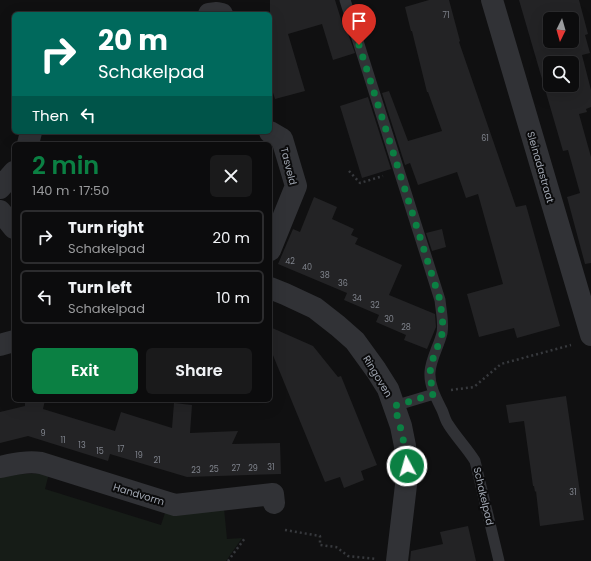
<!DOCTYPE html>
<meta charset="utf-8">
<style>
:root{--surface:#0c0c0d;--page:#1a1a1b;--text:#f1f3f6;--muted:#9a9b9d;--line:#2c2c2e;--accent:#0b8043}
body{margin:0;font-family:Poppins,sans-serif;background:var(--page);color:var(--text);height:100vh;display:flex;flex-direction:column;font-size:15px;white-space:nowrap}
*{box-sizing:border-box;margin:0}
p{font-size:13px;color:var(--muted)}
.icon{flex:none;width:22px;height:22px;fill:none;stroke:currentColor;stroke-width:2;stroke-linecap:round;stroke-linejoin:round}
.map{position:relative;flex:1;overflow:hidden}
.drawer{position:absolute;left:12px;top:142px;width:260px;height:260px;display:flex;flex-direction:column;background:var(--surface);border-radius:6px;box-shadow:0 4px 16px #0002,0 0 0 1px var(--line)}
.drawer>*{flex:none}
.top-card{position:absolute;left:12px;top:12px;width:260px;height:122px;border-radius:6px;box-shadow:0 4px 16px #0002,0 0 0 1px var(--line);background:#00695c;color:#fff;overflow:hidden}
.needle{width:26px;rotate:185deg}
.fabs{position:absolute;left:543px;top:12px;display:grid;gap:8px}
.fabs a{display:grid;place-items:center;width:36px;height:36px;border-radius:6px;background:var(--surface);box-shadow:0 4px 16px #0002,0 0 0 1px var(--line);font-size:20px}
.pin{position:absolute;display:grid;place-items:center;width:34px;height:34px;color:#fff;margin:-41px -17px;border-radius:50% 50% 50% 0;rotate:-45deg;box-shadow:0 0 4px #0007}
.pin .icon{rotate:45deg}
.me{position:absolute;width:44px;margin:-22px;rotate:354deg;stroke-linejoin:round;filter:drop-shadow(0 0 3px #0008)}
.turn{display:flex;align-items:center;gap:14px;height:84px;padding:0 20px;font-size:18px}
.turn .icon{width:52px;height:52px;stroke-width:2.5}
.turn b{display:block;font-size:28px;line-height:34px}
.then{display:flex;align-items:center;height:38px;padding:0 20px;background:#0003;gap:8px;font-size:15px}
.round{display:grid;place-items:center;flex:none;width:42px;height:42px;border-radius:6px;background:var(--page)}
.overview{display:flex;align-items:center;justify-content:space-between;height:68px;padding:0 20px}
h1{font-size:24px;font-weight:600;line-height:30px;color:var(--accent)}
.button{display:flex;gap:8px;margin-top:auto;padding:8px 20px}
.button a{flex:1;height:46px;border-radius:6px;background:var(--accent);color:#fff;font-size:16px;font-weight:600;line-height:46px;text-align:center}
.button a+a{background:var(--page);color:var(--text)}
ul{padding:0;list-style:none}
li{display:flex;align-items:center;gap:12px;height:54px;margin:0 8px 6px;padding:0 12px;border:2px solid var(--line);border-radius:6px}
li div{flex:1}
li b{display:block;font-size:15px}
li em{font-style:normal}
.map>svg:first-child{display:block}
</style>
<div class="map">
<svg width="591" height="561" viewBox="0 0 591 561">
<rect width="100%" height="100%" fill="#101011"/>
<path fill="#161c17" d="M 49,473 L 45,489 L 161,525 L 166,510 L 224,508 L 227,539 L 242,538 L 226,561 L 0,561 L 0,475 Z"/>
<path fill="#232325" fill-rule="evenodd" d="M 270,0 L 335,0 L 344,29 L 346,28 L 355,53 L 333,60 L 322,24 L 288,34 L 305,91 L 275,99 L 270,83 Z
M 429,0 L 449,0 L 460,41 L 459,42 L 516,207 L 526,205 L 560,326 L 517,338 L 514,328 L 479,337 L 467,294 L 503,284 L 478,194 L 466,198 L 457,172 L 418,185 L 410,163 L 405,165 L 382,93 L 389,91 L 408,141 L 442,131 L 428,92 L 427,92 L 412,31 L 411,31 L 405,7 Z
M 519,0 L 579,0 L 588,34 L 585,35 L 590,53 L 582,55 L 591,90 L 591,107 L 586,109 L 587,112 L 579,114 L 591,157 L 591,263 L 585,264 L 567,197 L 580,193 L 568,150 L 563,151 ZM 550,19 L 572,19 L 572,41 L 550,41 ZM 550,63 L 572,63 L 572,85 L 550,85 Z
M 368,97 L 391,169 L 362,178 L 340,106 Z
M 314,197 L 337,207 L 332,219 L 354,229 L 351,235 L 358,238 L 355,244 L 402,265 L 389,295 L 435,314 L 436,327 L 427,349 L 404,340 L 406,335 L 376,322 L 379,315 L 344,300 L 347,293 L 278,264 L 293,229 L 300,232 Z
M 442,229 L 446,247 L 432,251 L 426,233 Z
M 270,327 L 313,346 L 338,377 L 341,376 L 377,465 L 361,471 L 364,480 L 344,488 L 340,477 L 325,482 L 270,348 Z
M 566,396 L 584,520 L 540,526 L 536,491 L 535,492 L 534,486 L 533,486 L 524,421 L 509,423 L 506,405 Z
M 25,400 L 45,400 L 43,409 L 115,431 L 121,412 L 172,428 L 174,403 L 192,405 L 190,433 L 238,431 L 232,444 L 280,443 L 281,474 L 187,477 L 110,454 L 108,461 L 28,436 L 0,443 L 0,412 L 25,406 Z
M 468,526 L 476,561 L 410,561 L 411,551 L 443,544 L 440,532 Z"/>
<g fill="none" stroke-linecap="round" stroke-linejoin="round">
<path stroke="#37393d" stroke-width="2.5" stroke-dasharray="2 3" stroke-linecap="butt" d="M 349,171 L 360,183 L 383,176
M 451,390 L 474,387 L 501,364 L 571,345
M 285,530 L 320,536 L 320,545 L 336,547 L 348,556 L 376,559
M 228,561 L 245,538"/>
<path stroke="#313236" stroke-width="11" d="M 345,0 L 440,300 C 441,311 444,322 442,333 C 439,346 431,358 430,372 C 429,385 436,398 442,410 C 444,414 445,420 448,424 C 456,437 467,448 475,461 L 499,561
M 394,406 L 434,394"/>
<path stroke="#313236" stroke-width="22" d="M 492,0 L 591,335
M 209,14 L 217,13 L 222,14
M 270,132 L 282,139 L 296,186 L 270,250
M 28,144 L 31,132
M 0,188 L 14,172
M 0,211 L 14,228
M 270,288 L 285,294 L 315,308 L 338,326 L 355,341 L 376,370 L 388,389 L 401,426 L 405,446 L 407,466 L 406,485 L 397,561
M 0,345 L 14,341
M 0,467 C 14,464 27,461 41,463 L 175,505 L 273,494 L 274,503"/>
</g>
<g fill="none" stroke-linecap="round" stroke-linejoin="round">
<path stroke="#0b8043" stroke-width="7" stroke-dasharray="0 12.6" d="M 359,45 L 440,300 C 441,311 444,322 442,334 C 438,349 427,365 431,382 C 432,386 433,390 434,394 L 394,406 C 401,426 405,445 407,466"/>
</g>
<g text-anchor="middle" stroke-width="4" stroke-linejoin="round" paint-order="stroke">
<g font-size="8" fill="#81858e">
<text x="446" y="18">71</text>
<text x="485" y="141">61</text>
<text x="290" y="264">42</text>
<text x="307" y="270">40</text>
<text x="325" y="278">38</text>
<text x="343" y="286">36</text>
<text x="357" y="301">34</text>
<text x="375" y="308">32</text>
<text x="389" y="322">30</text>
<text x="406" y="330">28</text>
<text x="43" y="436">9</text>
<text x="63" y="443">11</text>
<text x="82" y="448">13</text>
<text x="121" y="452">17</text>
<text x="100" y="454">15</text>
<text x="139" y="458">19</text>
<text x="157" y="463">21</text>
<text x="271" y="470">31</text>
<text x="236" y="471">27</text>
<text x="253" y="471">29</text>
<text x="214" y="472">25</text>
<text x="196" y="473">23</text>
<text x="573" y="495">31</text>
</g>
<g font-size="10" fill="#a1a7b2" stroke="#0b0b0c">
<text transform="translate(289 166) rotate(76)" y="4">Tasveld</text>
<text transform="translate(541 167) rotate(74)" y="4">Sleinadastraat</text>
<text transform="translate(378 376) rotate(59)" y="4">Ringoven</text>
<text transform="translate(139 494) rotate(17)" y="4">Handvorm</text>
<text transform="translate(484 496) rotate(77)" y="4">Schakelpad</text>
</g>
</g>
</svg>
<div class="fabs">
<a><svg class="needle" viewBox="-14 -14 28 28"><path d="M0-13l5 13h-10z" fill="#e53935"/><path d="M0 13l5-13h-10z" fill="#9a9b9d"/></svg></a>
<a><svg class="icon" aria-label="search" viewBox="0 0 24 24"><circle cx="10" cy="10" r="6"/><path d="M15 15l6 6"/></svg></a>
</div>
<div class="pin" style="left:359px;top:45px;background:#d93025"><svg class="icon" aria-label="arrive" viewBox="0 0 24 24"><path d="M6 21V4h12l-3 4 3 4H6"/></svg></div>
<svg class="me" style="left:407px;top:466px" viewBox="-20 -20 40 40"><circle r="17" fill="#0b8043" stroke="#fff" stroke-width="3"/><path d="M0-11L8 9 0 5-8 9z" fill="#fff"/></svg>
<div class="top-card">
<div class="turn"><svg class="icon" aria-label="right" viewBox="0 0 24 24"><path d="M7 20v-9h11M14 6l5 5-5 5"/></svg><div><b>20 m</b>Schakelpad</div></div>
<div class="then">Then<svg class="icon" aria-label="left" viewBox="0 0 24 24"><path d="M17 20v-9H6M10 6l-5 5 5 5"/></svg></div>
</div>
<section class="drawer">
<div class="overview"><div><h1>2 min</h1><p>140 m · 17:50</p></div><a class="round"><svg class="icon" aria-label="close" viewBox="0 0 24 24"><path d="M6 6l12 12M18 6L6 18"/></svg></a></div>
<ul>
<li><svg class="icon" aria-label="right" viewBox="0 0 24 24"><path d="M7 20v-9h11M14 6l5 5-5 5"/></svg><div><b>Turn right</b><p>Schakelpad</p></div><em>20 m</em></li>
<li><svg class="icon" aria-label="left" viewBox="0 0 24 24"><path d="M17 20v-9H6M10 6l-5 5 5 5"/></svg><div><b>Turn left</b><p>Schakelpad</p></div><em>10 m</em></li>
</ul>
<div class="button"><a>Exit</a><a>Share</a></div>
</section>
</div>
